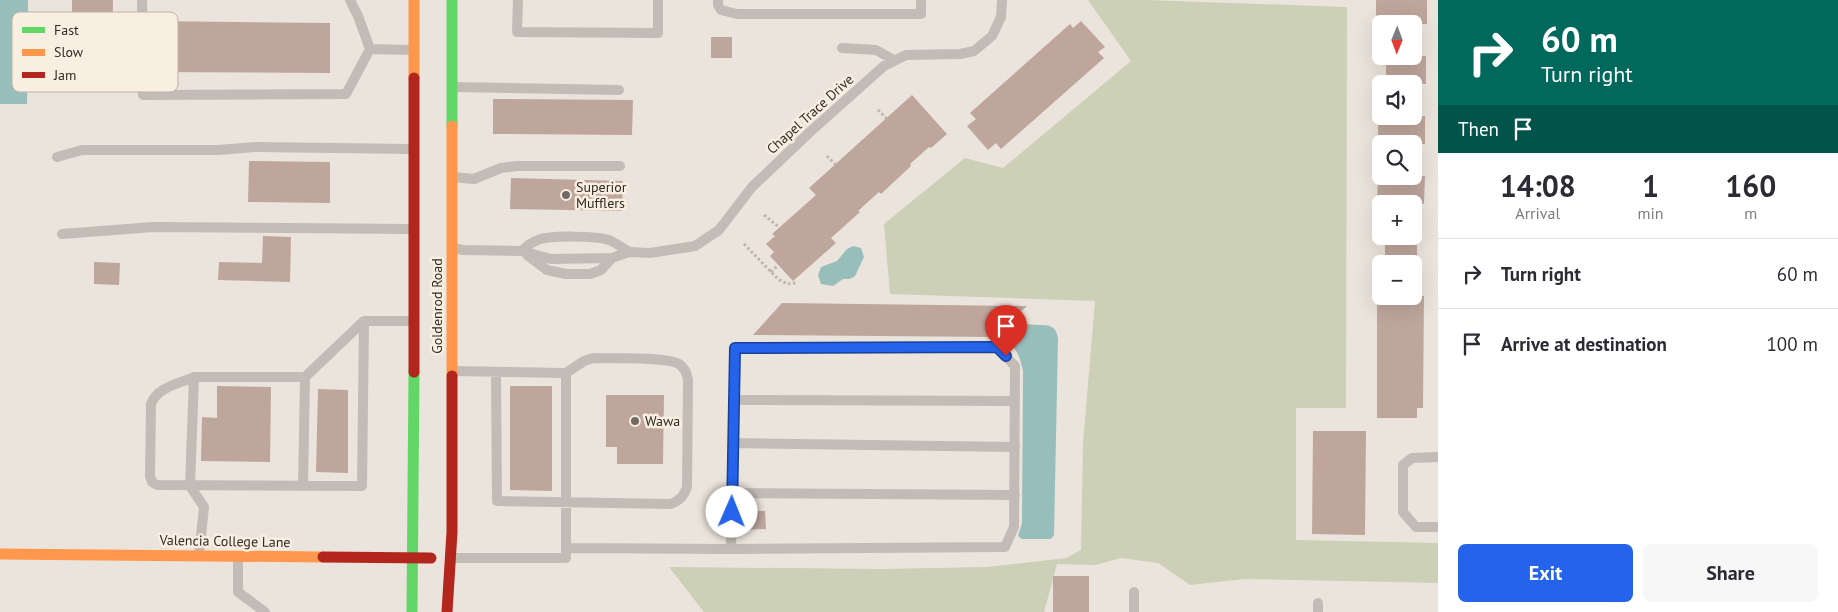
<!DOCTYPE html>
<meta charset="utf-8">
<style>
:root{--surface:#fff;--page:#f7f7f7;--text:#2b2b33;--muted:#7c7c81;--line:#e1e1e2;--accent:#2563eb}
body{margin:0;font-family:"PT Sans",sans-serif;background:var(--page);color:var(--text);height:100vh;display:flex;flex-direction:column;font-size:19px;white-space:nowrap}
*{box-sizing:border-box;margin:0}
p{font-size:16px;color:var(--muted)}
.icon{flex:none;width:28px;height:28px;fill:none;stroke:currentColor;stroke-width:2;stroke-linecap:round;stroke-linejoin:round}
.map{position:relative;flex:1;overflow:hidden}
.side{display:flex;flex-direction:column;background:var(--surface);width:400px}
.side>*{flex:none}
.top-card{background:#00695c;color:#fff;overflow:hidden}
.needle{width:32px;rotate:181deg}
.controls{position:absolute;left:1372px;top:15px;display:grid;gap:10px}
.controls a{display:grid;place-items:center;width:50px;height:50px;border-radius:8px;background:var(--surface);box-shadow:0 5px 20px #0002;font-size:25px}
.pin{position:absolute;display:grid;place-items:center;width:42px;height:42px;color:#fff;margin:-51px -21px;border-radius:50% 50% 50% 0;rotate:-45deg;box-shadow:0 0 5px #0007}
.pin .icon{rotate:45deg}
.me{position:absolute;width:55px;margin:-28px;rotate:1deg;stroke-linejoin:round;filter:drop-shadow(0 0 4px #0008)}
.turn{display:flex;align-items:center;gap:18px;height:105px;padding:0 20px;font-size:22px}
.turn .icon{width:65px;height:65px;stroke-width:2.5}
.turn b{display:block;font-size:35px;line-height:42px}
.then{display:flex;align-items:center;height:48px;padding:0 20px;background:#0003;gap:10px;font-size:19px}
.eta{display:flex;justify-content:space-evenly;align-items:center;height:85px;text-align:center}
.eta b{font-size:30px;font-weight:700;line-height:35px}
.action{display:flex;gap:10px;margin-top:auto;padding:10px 20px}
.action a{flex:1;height:58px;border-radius:8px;background:var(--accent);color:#fff;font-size:20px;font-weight:700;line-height:58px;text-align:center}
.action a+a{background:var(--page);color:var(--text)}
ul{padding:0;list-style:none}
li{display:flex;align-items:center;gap:15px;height:70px;padding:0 20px;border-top:1px solid var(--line)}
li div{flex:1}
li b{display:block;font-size:19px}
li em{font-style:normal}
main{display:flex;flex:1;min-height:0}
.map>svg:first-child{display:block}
</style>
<main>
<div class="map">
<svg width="1438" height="612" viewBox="0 0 1438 612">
<rect width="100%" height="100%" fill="#ebe4dc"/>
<path fill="#ccd0b6" d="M 1088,0 L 1146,0 L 1347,7 L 1346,408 L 1296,408 L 1296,540 L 1438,543 L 1438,583 L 1245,579 L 1190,585 L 1158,563 L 1121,558 L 1095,565 L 1057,564 L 1044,612 L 704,612 L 669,567 L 882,569 L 987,567 L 1066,558 L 1081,550 L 1083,443 L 1095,301 L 890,294 L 884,224 L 965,158 L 1003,168 L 1131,61 Z"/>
<path fill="#98bebc" d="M 0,0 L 28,0 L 27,104 L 0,104 Z
M 853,246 L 861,248 L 864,257 L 855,276 L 850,279 L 843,279 L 833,286 L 821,284 L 818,275 L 821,267 L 837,261 L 847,249 Z
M 1028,324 C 1042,327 1056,320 1058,339 L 1054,535 L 1051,539 L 1022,539 L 1018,536 L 1022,523 L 1023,371 C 1020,356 1016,346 1002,338 L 1014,328 Z"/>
<path fill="#bfa69d" d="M 72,0 L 113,0 L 112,86 L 71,86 Z
M 1376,0 L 1427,0 L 1427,24 L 1376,24 Z
M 150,21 L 330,23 L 330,73 L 150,72 Z
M 1081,21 L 1105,47 L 1098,52 L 1104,58 L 1001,149 L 996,143 L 988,150 L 967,126 L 976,119 L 970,113 L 1070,24 L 1073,28 Z
M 711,37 L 732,37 L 732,58 L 711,58 Z
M 1386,56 L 1426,56 L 1426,84 L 1386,84 Z
M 912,95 L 947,134 L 931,148 L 929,147 L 910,164 L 911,166 L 881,194 L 879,192 L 858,211 L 860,212 L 831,238 L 836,243 L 793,281 L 770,256 L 774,252 L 766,244 L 775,236 L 772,234 L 816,195 L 809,188 Z
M 493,99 L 633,100 L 632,135 L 493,134 Z
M 1378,116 L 1425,116 L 1425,144 L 1378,144 Z
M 249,161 L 330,162 L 330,203 L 248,202 Z
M 1378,176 L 1425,176 L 1424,204 L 1377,204 Z
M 511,178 L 623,181 L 622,211 L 510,209 Z
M 263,236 L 291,237 L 290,282 L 218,280 L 219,262 L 262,263 Z
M 1385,236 L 1417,236 L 1417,264 L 1385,264 Z
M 94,262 L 120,263 L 119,285 L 94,284 Z
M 1377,296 L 1424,296 L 1423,408 L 1417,408 L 1417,418 L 1377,418 Z
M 782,303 L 1027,306 L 993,337 L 753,335 Z
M 217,386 L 271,387 L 270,462 L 201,461 L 202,417 L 217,418 Z
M 510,386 L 552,386 L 552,491 L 510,490 Z
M 318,389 L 348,390 L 348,473 L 316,472 Z
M 606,395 L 664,395 L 663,464 L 617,464 L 617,447 L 606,447 Z
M 1313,431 L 1366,431 L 1365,535 L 1312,534 Z
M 743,511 L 765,511 L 766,529 L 743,530 Z
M 1053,576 L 1089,576 L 1089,612 L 1053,612 Z"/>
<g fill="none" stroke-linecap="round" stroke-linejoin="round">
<path stroke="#bcb4af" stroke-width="3" stroke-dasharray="2.5 2.5" stroke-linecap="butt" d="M 878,110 L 888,120
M 827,156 L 837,166
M 764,215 L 779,227
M 744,244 L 778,279 L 787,284 L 796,283
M 771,272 L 778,265"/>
<path stroke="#c3bcb6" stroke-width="10" d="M 142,0 L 143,95 L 346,94 L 370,49
M 350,0 L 358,16 L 370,49 L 413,50
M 518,0 L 517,32 L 658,33 L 658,0
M 718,0 L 718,5 L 721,10 L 737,14 L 921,14 L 921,0
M 842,48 L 876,50 L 894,60
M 452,87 L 619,90
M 57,157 L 82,150 L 218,150 L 255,147 L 412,149
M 453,177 L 474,179 L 501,168 L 517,166 L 620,166
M 62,234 L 153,227 L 412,229
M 453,248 L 463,250 L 522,251 L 551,259 L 612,258 L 629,252 L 650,253 L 695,246 L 719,230 L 752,187 L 811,131 L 884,66 L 906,55 L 960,54 L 974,51 L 992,36 L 1001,17 L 1002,0
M 522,251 C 527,246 531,242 538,240 C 550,235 596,236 609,240 C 616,243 623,248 629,252
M 527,255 L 547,270 L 566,274 L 590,274 L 601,270 L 612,258
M 452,371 L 566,373
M 194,377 C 180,383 156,388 151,404 L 150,476 L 152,482 L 157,485 L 362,486 L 364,321
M 734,400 L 1015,401
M 733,443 L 1015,447
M 1438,457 L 1412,458 L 1403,465 L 1403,512 L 1416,527 L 1438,527
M 303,486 L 305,377
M 732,493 L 1015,495
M 566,548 L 731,549 L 1005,547 L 1014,527 L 1015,366 L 997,347 L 735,348 L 731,549
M 199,555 L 204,507 L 190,486 L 194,377 L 305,377 L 364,321 L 414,321
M 238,558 L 238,592 L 265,612
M 451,558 L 566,558 L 566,373 L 584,361 L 593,358 C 611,359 666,356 679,364 C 685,368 687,373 688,380 L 687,487 C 684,496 680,500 671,504 L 497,501 L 496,372
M 1134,592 L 1134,612
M 1318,603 L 1318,612"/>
<path stroke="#63d668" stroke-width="11" d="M 452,0 L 452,126
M 412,612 L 414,372"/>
<path stroke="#ff974d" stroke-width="11" d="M 414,78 L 414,0
M 452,126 L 452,376
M 0,554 L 323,557"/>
<path stroke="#b3261e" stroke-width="11" d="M 414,78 L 414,372
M 323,557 L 431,558
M 447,612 L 452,532 L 452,376"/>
</g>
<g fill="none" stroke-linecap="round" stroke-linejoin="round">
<defs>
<path id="route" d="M 732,512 L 735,348 L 997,347 L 1006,356"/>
</defs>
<use href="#route" stroke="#184099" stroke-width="12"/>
<use href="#route" stroke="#2563eb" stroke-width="9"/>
</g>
<g fill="#746a65" stroke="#f9eee2" stroke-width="2">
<circle cx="566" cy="195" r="5"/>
<circle cx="635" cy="421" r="5"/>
</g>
<g text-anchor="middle" stroke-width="5" stroke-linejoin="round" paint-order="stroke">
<g font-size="14" fill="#342925" stroke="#f9eee2">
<text transform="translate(810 114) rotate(-42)" y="5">Chapel Trace Drive</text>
<text transform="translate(437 306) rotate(-90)" y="5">Goldenrod Road</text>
<text transform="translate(225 541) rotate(1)" y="5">Valencia College Lane</text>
</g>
<g font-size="14" fill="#342925" stroke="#f9eee2" text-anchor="start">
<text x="576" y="192">Superior<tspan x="576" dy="16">Mufflers</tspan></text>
<text x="645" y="426">Wawa</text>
</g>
</g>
<rect x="12" y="12" width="166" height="80" rx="8" fill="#f9eee2" stroke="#beb3a9" stroke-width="1"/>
<rect x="22" y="27" width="23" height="6" fill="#63d668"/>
<rect x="22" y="49" width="23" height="7" fill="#ff974d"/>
<rect x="22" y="72" width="23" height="6" fill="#b3261e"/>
<g font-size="14" fill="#342925">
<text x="54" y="35">Fast</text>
<text x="54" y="57">Slow</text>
<text x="54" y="80">Jam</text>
</g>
</svg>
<div class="controls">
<a><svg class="needle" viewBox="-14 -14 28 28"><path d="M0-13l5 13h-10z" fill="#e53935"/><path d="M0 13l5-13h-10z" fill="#7c7c81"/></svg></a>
<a><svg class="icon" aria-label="sound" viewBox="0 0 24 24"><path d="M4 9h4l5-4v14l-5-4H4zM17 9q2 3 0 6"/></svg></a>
<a><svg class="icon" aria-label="search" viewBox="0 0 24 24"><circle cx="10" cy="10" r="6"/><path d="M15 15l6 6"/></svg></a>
<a>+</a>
<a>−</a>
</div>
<div class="pin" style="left:1006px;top:356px;background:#d93025"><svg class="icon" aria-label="arrive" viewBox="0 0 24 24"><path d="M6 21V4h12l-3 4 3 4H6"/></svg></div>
<svg class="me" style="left:732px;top:512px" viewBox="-20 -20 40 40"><circle r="19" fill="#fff"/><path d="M0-13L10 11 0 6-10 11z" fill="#2563eb"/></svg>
</div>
<section class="side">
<div class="top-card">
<div class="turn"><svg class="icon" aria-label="right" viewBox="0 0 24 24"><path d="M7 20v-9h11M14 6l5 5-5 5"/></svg><div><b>60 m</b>Turn right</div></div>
<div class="then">Then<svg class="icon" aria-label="arrive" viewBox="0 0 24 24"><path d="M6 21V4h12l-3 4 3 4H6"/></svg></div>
</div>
<div class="eta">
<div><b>14:08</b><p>Arrival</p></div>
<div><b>1</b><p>min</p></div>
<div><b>160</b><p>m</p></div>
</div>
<ul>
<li><svg class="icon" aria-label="right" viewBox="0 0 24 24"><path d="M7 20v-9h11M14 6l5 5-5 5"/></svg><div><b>Turn right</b></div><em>60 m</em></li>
<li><svg class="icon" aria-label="arrive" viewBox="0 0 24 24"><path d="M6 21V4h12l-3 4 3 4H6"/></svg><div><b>Arrive at destination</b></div><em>100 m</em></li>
</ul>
<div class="action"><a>Exit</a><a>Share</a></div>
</section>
</main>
